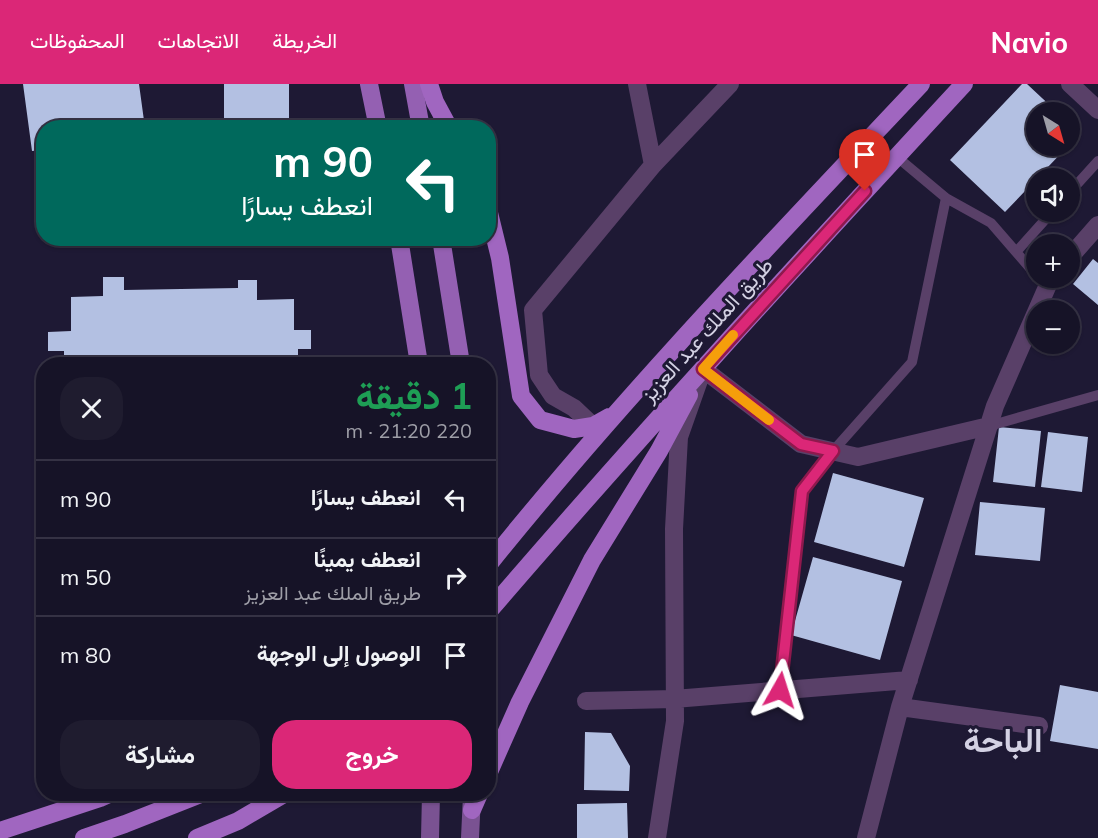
<!DOCTYPE html>
<html lang="ar">
<meta charset="utf-8">
<style>
:root{--surface:#161327;--page:#1f1c2f;--text:#f1f3f6;--muted:#9e9ea7;--line:#353244;--accent:#db2777}
body{margin:0;font-family:Mulish,Vazirmatn,sans-serif;background:var(--page);color:var(--text);direction:rtl;height:100vh;display:flex;flex-direction:column;font-size:22px;white-space:nowrap}
*{box-sizing:border-box;margin:0}
p{font-size:20px;color:var(--muted)}
.icon{flex:none;width:33px;height:33px;fill:none;stroke:currentColor;stroke-width:2;stroke-linecap:round;stroke-linejoin:round}
.map{position:relative;flex:1;overflow:hidden;direction:ltr}
.drawer{position:absolute;left:36px;top:273px;width:460px;height:444px;display:flex;flex-direction:column;background:var(--surface);border-radius:24px;box-shadow:0 2px 4px #0004,0 0 0 2px var(--line);direction:rtl}
.drawer>*{flex:none}
.top-card{position:absolute;left:36px;top:36px;width:460px;height:126px;border-radius:24px;box-shadow:0 2px 4px #0004,0 0 0 2px var(--line);direction:rtl;background:#00695c;color:#fff;overflow:hidden}
.needle{width:39px;rotate:143deg}
.controls{position:absolute;left:1026px;top:18px;display:grid;gap:12px}
.controls a{display:grid;place-items:center;width:54px;height:54px;border-radius:50%;background:var(--surface);box-shadow:0 2px 4px #0004,0 0 0 2px var(--line);font-size:30px}
.pin{position:absolute;display:grid;place-items:center;width:51px;height:51px;color:#fff;margin:-62px -26px;border-radius:50% 50% 50% 0;rotate:-45deg;box-shadow:0 0 6px #0007}
.pin .icon{rotate:45deg}
.me{position:absolute;width:66px;margin:-33px;rotate:6deg;stroke-linejoin:round;filter:drop-shadow(0 0 4px #0008)}
.turn{display:flex;align-items:center;gap:21px;height:126px;padding:0 24px;font-size:27px}
.turn .icon{width:78px;height:78px;stroke-width:2.5}
.turn b{display:block;font-size:42px;line-height:51px}
.round{display:grid;place-items:center;flex:none;width:63px;height:63px;border-radius:24px;background:var(--page)}
.head{display:flex;align-items:center;justify-content:space-between;height:102px;padding:0 24px}
h1{font-size:36px;font-weight:700;line-height:45px;color:#1e9e55}
.action{display:flex;gap:12px;margin-top:auto;padding:12px 24px}
.action a{flex:1;height:69px;border-radius:24px;background:var(--accent);color:#fff;font-size:24px;font-weight:700;line-height:69px;text-align:center}
.action a+a{background:var(--page);color:var(--text)}
ul{padding:0;list-style:none}
li{display:flex;align-items:center;gap:18px;height:78px;padding:0 24px;border-top:2px solid var(--line)}
li div{flex:1}
li b{display:block;font-size:22px}
li em{font-style:normal}
header{display:flex;align-items:center;gap:36px;box-sizing:border-box;height:84px;padding:0 30px;background:var(--accent);color:#fff}
header strong{font-size:28px}
nav{display:flex;gap:33px;margin-inline-start:auto;font-size:21px}
.map>svg:first-child{display:block}
</style>
<header>
<strong>Navio</strong>
<nav><a>الخريطة</a><a>الاتجاهات</a><a>المحفوظات</a></nav>
</header>
<div class="map">
<svg width="1098" height="754" viewBox="0 0 1098 754">
<rect width="100%" height="100%" fill="#1e1934"/>
<path fill="#b3c0e2" d="M 23,0 L 139,0 L 145,44 L 44,44 L 44,66 L 32,67 Z
M 224,0 L 289,0 L 289,39 L 224,40 Z
M 1022,0 L 1027,0 L 1057,28 L 1036,28 L 1036,62 L 1068,62 L 1005,128 L 950,76 Z
M 1070,40 L 1079,49 L 1070,60 Z
M 1093,175 L 1098,179 L 1098,221 L 1073,200 Z
M 103,193 L 124,193 L 124,206 L 238,204 L 238,196 L 257,196 L 257,216 L 294,215 L 294,246 L 311,246 L 311,265 L 298,265 L 298,280 L 64,280 L 64,267 L 48,267 L 48,248 L 71,247 L 71,213 L 103,212 Z
M 999,343 L 1041,347 L 1035,403 L 993,398 Z
M 1048,348 L 1088,353 L 1082,408 L 1041,403 Z
M 833,389 L 924,414 L 904,483 L 814,458 Z
M 980,418 L 1045,424 L 1040,477 L 975,471 Z
M 813,473 L 902,497 L 880,576 L 791,551 Z
M 1060,601 L 1098,608 L 1098,665 L 1050,657 Z
M 585,648 L 611,649 L 630,682 L 629,707 L 584,706 Z
M 627,719 L 628,754 L 577,754 L 577,720 Z"/>
<g fill="none" stroke-linecap="round" stroke-linejoin="round">
<path stroke="#594068" stroke-width="10" d="M 1070,108 L 1098,77
M 946,114 L 991,139 L 1036,191
M 1017,167 L 1052,128
M 989,342 L 1098,311
M 780,606 L 802,407 L 833,367 L 912,278 L 946,114 L 897,73"/>
<path stroke="#594068" stroke-width="18" d="M 637,0 L 653,81
M 1070,173 L 1098,141
M 593,342 L 574,324 L 553,312 L 539,291 L 533,226 L 653,81 L 730,0
M 586,617 L 674,615 L 909,596
M 900,623 L 1039,642
M 657,754 L 675,637 L 674,445 L 679,353 L 703,285 L 801,360 L 858,373 L 989,342
M 866,754 L 900,623 L 995,322 L 1051,194"/>
<path stroke="#594068" stroke-width="18" d="M 1070,0 L 1098,26"/>
<path stroke="#7a5292" stroke-width="18" d="M 430,754 L 431,710
M 470,754 L 472,711"/>
<path stroke="#9460b2" stroke-width="18" d="M 369,0 L 378,44
M 413,0 L 421,44
M 399,154 L 419,280
M 441,154 L 461,280"/>
<path stroke="#a066c0" stroke-width="18" d="M 429,0 L 435,18 L 449,44
M 489,129 L 500,174 L 521,312 L 540,336 L 574,345 L 593,342 L 609,333
M 489,480 C 624,312 773,157 921,0
M 489,527 C 643,348 803,174 964,0
M 489,688 L 520,618 L 592,476 L 659,367 L 689,311
M 472,726 L 479,710
M 0,747 L 100,714 L 109,710
M 84,754 L 125,740 L 201,710
M 197,754 L 238,737 L 284,710"/>
</g>
<g fill="none" stroke-linecap="round" stroke-linejoin="round">
<defs>
<path id="route" d="M 780,606 L 802,407 L 833,367 L 801,360 L 703,285 L 865,107"/>
</defs>
<use href="#route" stroke="#8e194d" stroke-width="15"/>
<use href="#route" stroke="#db2777" stroke-width="10"/>
<path stroke="#f59e0b" stroke-width="10" d="M 733,251 L 703,285 L 769,336"/>
</g>
<g text-anchor="middle" stroke-width="6" stroke-linejoin="round" paint-order="stroke">
<g font-size="21" fill="#d3d1e3" stroke="#1e1934">
<text transform="translate(707 246) rotate(-48)" y="7">طريق الملك عبد العزيز</text>
</g>
<g font-size="33" font-weight="bold" fill="#d3d1e3" stroke="#1e1934">
<text x="1003" y="668">الباحة</text>
</g>
</g>
</svg>
<div class="controls">
<a><svg class="needle" viewBox="-14 -14 28 28"><path d="M0-13l5 13h-10z" fill="#e53935"/><path d="M0 13l5-13h-10z" fill="#9e9ea7"/></svg></a>
<a><svg class="icon" aria-label="sound" viewBox="0 0 24 24"><path d="M4 9h4l5-4v14l-5-4H4zM17 9q2 3 0 6"/></svg></a>
<a>+</a>
<a>−</a>
</div>
<div class="pin" style="left:865px;top:107px;background:#d93025"><svg class="icon" aria-label="arrive" viewBox="0 0 24 24"><path d="M6 21V4h12l-3 4 3 4H6"/></svg></div>
<svg class="me" style="left:780px;top:606px" viewBox="-20 -20 40 40"><path d="M0-17L14 15 0 8-14 15z" fill="#db2777" stroke="#fff" stroke-width="4"/></svg>
<div class="top-card">
<div class="turn"><svg class="icon" aria-label="left" viewBox="0 0 24 24"><path d="M17 20v-9H6M10 6l-5 5 5 5"/></svg><div><b>90 m</b>انعطف يسارًا</div></div>
</div>
<section class="drawer">
<div class="head"><div><h1>1 دقيقة</h1><p>220 m · 21:20</p></div><a class="round"><svg class="icon" aria-label="close" viewBox="0 0 24 24"><path d="M6 6l12 12M18 6L6 18"/></svg></a></div>
<ul>
<li><svg class="icon" aria-label="left" viewBox="0 0 24 24"><path d="M17 20v-9H6M10 6l-5 5 5 5"/></svg><div><b>انعطف يسارًا</b></div><em>90 m</em></li>
<li><svg class="icon" aria-label="right" viewBox="0 0 24 24"><path d="M7 20v-9h11M14 6l5 5-5 5"/></svg><div><b>انعطف يمينًا</b><p>طريق الملك عبد العزيز</p></div><em>50 m</em></li>
<li><svg class="icon" aria-label="arrive" viewBox="0 0 24 24"><path d="M6 21V4h12l-3 4 3 4H6"/></svg><div><b>الوصول إلى الوجهة</b></div><em>80 m</em></li>
</ul>
<div class="action"><a>خروج</a><a>مشاركة</a></div>
</section>
</div>
